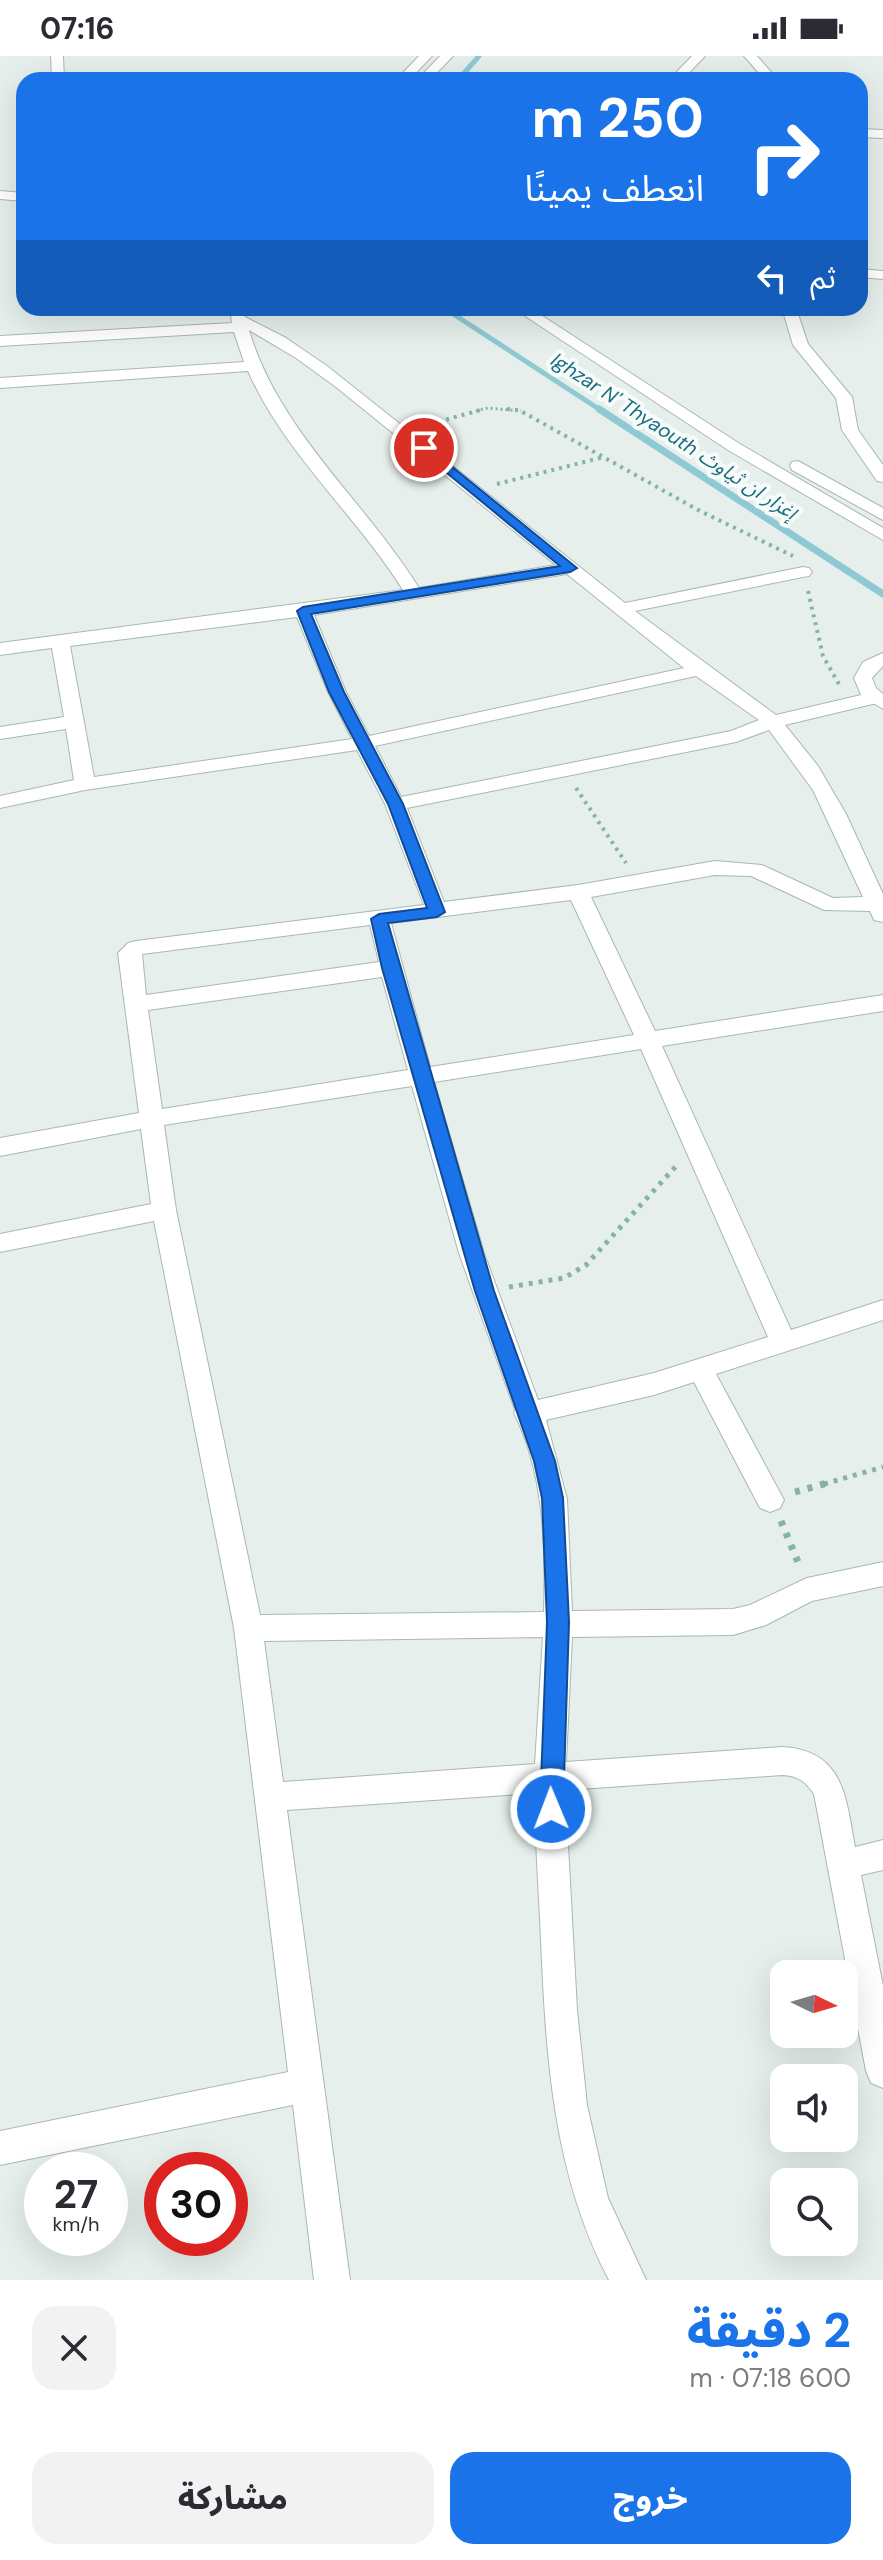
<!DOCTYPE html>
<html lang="ar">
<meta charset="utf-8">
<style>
:root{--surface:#fff;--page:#f2f2f3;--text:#2b2b33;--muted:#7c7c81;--accent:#1a73e8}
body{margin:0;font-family:"DM Sans","Noto Sans Arabic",sans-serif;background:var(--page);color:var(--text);direction:rtl;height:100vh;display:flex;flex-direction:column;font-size:30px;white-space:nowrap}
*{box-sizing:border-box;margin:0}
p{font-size:26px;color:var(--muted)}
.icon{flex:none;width:44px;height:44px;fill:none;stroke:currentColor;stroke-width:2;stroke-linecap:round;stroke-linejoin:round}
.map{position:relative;height:2224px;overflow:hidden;direction:ltr}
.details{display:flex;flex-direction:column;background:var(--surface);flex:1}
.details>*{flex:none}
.hud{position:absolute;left:16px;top:16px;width:852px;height:244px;border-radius:24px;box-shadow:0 8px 32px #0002;direction:rtl;background:#1a73e8;color:#fff;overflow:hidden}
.needle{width:52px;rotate:95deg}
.buttons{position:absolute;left:770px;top:1904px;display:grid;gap:16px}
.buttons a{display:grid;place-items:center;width:88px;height:88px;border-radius:16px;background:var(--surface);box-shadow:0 8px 32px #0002;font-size:40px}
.speed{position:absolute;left:24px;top:2096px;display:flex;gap:16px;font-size:40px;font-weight:700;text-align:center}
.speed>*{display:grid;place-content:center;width:104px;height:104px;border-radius:50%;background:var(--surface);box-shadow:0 8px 32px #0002;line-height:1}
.speed small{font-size:20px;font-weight:400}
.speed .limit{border:12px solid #d22;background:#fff;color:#111}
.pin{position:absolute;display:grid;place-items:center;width:68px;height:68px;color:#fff;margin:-34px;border:4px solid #fff;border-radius:50%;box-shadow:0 2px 8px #0007}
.me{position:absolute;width:88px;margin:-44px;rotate:359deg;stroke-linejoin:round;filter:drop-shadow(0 0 6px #0008)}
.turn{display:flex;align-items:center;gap:28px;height:168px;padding:0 32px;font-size:36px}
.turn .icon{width:104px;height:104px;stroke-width:2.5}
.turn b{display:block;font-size:56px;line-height:68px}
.then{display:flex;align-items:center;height:76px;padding:0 32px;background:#0003;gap:16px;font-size:30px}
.round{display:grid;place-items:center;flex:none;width:84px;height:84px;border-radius:24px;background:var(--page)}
.summary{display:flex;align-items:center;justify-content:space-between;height:136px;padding:0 32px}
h1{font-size:48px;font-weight:800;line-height:60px;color:var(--accent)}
.primary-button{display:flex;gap:16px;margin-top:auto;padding:16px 32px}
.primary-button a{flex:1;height:92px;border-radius:24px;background:var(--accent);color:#fff;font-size:32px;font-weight:800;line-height:92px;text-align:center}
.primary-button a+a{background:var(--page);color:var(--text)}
.status{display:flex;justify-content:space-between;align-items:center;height:56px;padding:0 40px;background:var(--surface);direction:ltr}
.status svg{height:22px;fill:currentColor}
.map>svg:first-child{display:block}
</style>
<div class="status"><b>07:16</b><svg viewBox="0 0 49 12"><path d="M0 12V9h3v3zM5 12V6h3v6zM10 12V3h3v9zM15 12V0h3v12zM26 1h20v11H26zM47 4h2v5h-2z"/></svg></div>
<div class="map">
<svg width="883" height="2224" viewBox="0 0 883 2224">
<rect width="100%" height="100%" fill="#e6efeb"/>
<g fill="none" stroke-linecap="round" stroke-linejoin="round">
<path stroke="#8ec9d4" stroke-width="5" d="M 458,24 L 479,0
M 444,252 L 602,355"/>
<path stroke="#8ec9d4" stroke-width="7" d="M 599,353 L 883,538"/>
<defs>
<path id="minor" d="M 51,0 L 63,0 L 64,24 L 52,24 Z
M 692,0 L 705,0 L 682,24 L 669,24 Z
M 744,0 L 757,0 L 778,24 L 765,24 Z
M 860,73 L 883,74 L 883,82 L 860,81 Z
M 0,135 L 24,137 L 24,145 L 0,143 Z
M 860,213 L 883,215 L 883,223 L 860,221 Z
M 230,252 L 242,252 L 245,261 L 286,282 L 327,310 L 625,547 L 803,511 L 809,512 L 812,516 L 809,520 L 803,521 L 635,555 L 776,659 L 874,636 L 883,641 L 881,646 L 785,669 L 818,710 L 846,758 L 883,838 L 883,866 L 874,864 L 870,855 L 824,854 L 751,820 L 715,819 L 591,841 L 655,975 L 883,939 L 883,955 L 662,990 L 791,1274 L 883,1244 L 883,1264 L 716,1318 L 784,1444 L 780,1452 L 770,1456 L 760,1452 L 694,1326 L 654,1339 L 546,1364 L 567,1443 L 572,1555 L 733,1553 L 750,1549 L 807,1522 L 883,1506 L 883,1530 L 812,1545 L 766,1569 L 733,1579 L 572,1581 L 566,1706 L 782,1691 C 844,1694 846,1742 855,1791 L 883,1784 L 883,1814 L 861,1819 L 883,1930 L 883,2032 L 871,2027 L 866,2015 L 814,1738 C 805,1725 798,1720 782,1719 L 565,1734 L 577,1954 L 587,2049 L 608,2142 L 646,2224 L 609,2224 C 553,2118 546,2001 541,1884 C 539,1835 535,1786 535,1737 L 287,1754 L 350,2224 L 314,2224 L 293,2049 L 0,2109 L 0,2075 L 288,2016 L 234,1572 L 154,1165 L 0,1196 L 0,1178 L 151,1148 L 141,1073 L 0,1100 L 0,1082 L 139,1057 L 118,897 L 128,887 L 136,885 L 424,849 L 385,748 L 357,694 L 85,734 L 0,752 L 0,740 L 74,724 L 66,673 L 0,683 L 0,671 L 64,661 L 52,592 L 0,599 L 0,587 L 403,534 C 356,459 284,397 248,315 L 0,332 L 0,322 L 244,306 L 234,276 L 0,290 L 0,280 L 232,267 ZM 249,274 L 296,302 L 336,331 L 556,509 L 419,532 C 364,444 278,374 249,274 ZM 567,518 L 684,612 L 369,680 L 346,636 L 314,559 ZM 297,561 L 328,636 L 352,683 L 94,721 L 70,590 ZM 696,620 L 759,664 L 731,675 L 401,741 L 375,690 ZM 769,674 L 813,734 L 863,841 L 833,842 L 762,809 L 715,805 L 578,829 L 444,846 L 407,752 L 736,686 ZM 571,844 L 634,979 L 430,1011 L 391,867 ZM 370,869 L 379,906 L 146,939 L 142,898 ZM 382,921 L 408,1014 L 162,1053 L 148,954 ZM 641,993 L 768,1281 L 654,1317 L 538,1344 L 484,1197 L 434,1026 ZM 412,1030 L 459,1197 L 515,1354 L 514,1357 C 544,1416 546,1490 544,1556 L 260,1559 L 176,1154 L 164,1069 ZM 543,1581 L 535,1708 L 283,1726 L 264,1585 Z
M 782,252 L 796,252 L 808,288 L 852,341 L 858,374 L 883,409 L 883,426 L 877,425 L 842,374 L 836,342 L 793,289 Z"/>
<path id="tertiary" d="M 419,0 L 432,0 L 409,24 L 396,24 Z
M 440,0 L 453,0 L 430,24 L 417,24 Z
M 513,252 L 530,252 L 740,388 L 883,472 L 883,484 L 728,394 Z
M 798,405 L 883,452 L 883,464 L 792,414 L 790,410 L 792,406 Z
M 883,597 L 883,610 L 872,622 L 876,632 L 883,638 L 883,653 L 861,639 L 854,622 L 863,606 Z"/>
</defs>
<use href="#minor" stroke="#a8b8b2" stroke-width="2"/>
<use href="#tertiary" stroke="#a8b8b2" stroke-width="2"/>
<path stroke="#86b3a5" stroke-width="3" stroke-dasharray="2 3" stroke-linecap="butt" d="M 476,355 L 488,352 L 521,355"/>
<path stroke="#86b3a5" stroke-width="4" stroke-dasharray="3 5" stroke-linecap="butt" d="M 507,353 L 519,354 L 700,455 L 793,500
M 423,370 L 484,353
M 497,428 L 604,401
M 808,535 L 823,600 L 840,630
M 576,732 L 626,807"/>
<path stroke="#86b3a5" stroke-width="5" stroke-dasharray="4 6" stroke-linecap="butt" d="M 509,1231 L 564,1222 L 586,1209 L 678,1108
M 824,1428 L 883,1411"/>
<path stroke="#86b3a5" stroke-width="7" stroke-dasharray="5 8" stroke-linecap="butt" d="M 795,1436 L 831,1426
M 781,1465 L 800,1511"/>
<use href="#minor" fill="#fff" fill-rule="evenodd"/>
<use href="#tertiary" fill="#fff" fill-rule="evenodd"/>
</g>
<path fill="#1a73e8" stroke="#114b97" stroke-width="2" d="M 424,388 L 577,512 L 570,516 L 311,558 L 344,636 L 403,748 L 445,856 L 437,861 L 388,867 L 494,1235 L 555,1405 L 563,1442 L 569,1566 L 563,1753 L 560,1760 L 551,1764 L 543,1760 L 540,1753 L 547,1566 L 542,1442 L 534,1405 L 475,1235 L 382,912 L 371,863 L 379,858 L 427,852 L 388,748 L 329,636 L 297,555 L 303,551 L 560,510 L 419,394 L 419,389 Z"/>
<g text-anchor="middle" stroke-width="8" stroke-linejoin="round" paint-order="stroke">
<g font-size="20" font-style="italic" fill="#1c6f80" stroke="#f7fbf9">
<text transform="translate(674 380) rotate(33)" y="7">Ighzar N' Thyaouth إغزار ان ثياوث</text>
</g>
</g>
</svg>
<div class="buttons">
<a><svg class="needle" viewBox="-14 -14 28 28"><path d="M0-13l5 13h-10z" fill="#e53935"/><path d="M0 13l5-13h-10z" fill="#7c7c81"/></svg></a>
<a><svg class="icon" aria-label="sound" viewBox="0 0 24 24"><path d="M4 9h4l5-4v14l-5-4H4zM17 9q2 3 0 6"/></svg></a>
<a><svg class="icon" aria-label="search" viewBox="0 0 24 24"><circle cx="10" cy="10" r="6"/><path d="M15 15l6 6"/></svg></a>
</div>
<div class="speed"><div>27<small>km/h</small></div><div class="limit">30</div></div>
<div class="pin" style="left:424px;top:392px;background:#d93025"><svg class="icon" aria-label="arrive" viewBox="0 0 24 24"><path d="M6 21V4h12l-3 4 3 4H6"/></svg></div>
<svg class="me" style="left:551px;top:1753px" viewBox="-20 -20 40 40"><circle r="17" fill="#1a73e8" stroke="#fff" stroke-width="3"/><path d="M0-11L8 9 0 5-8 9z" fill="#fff"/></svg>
<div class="hud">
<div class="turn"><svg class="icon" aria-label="right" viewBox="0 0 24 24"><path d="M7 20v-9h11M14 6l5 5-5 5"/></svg><div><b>250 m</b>انعطف يمينًا</div></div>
<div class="then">ثم<svg class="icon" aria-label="left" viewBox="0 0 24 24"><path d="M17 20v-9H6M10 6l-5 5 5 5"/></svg></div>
</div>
</div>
<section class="details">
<div class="summary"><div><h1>2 دقيقة</h1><p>600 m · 07:18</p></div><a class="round"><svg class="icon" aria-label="close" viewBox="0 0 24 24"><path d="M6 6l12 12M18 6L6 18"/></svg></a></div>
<div class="primary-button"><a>خروج</a><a>مشاركة</a></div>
</section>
